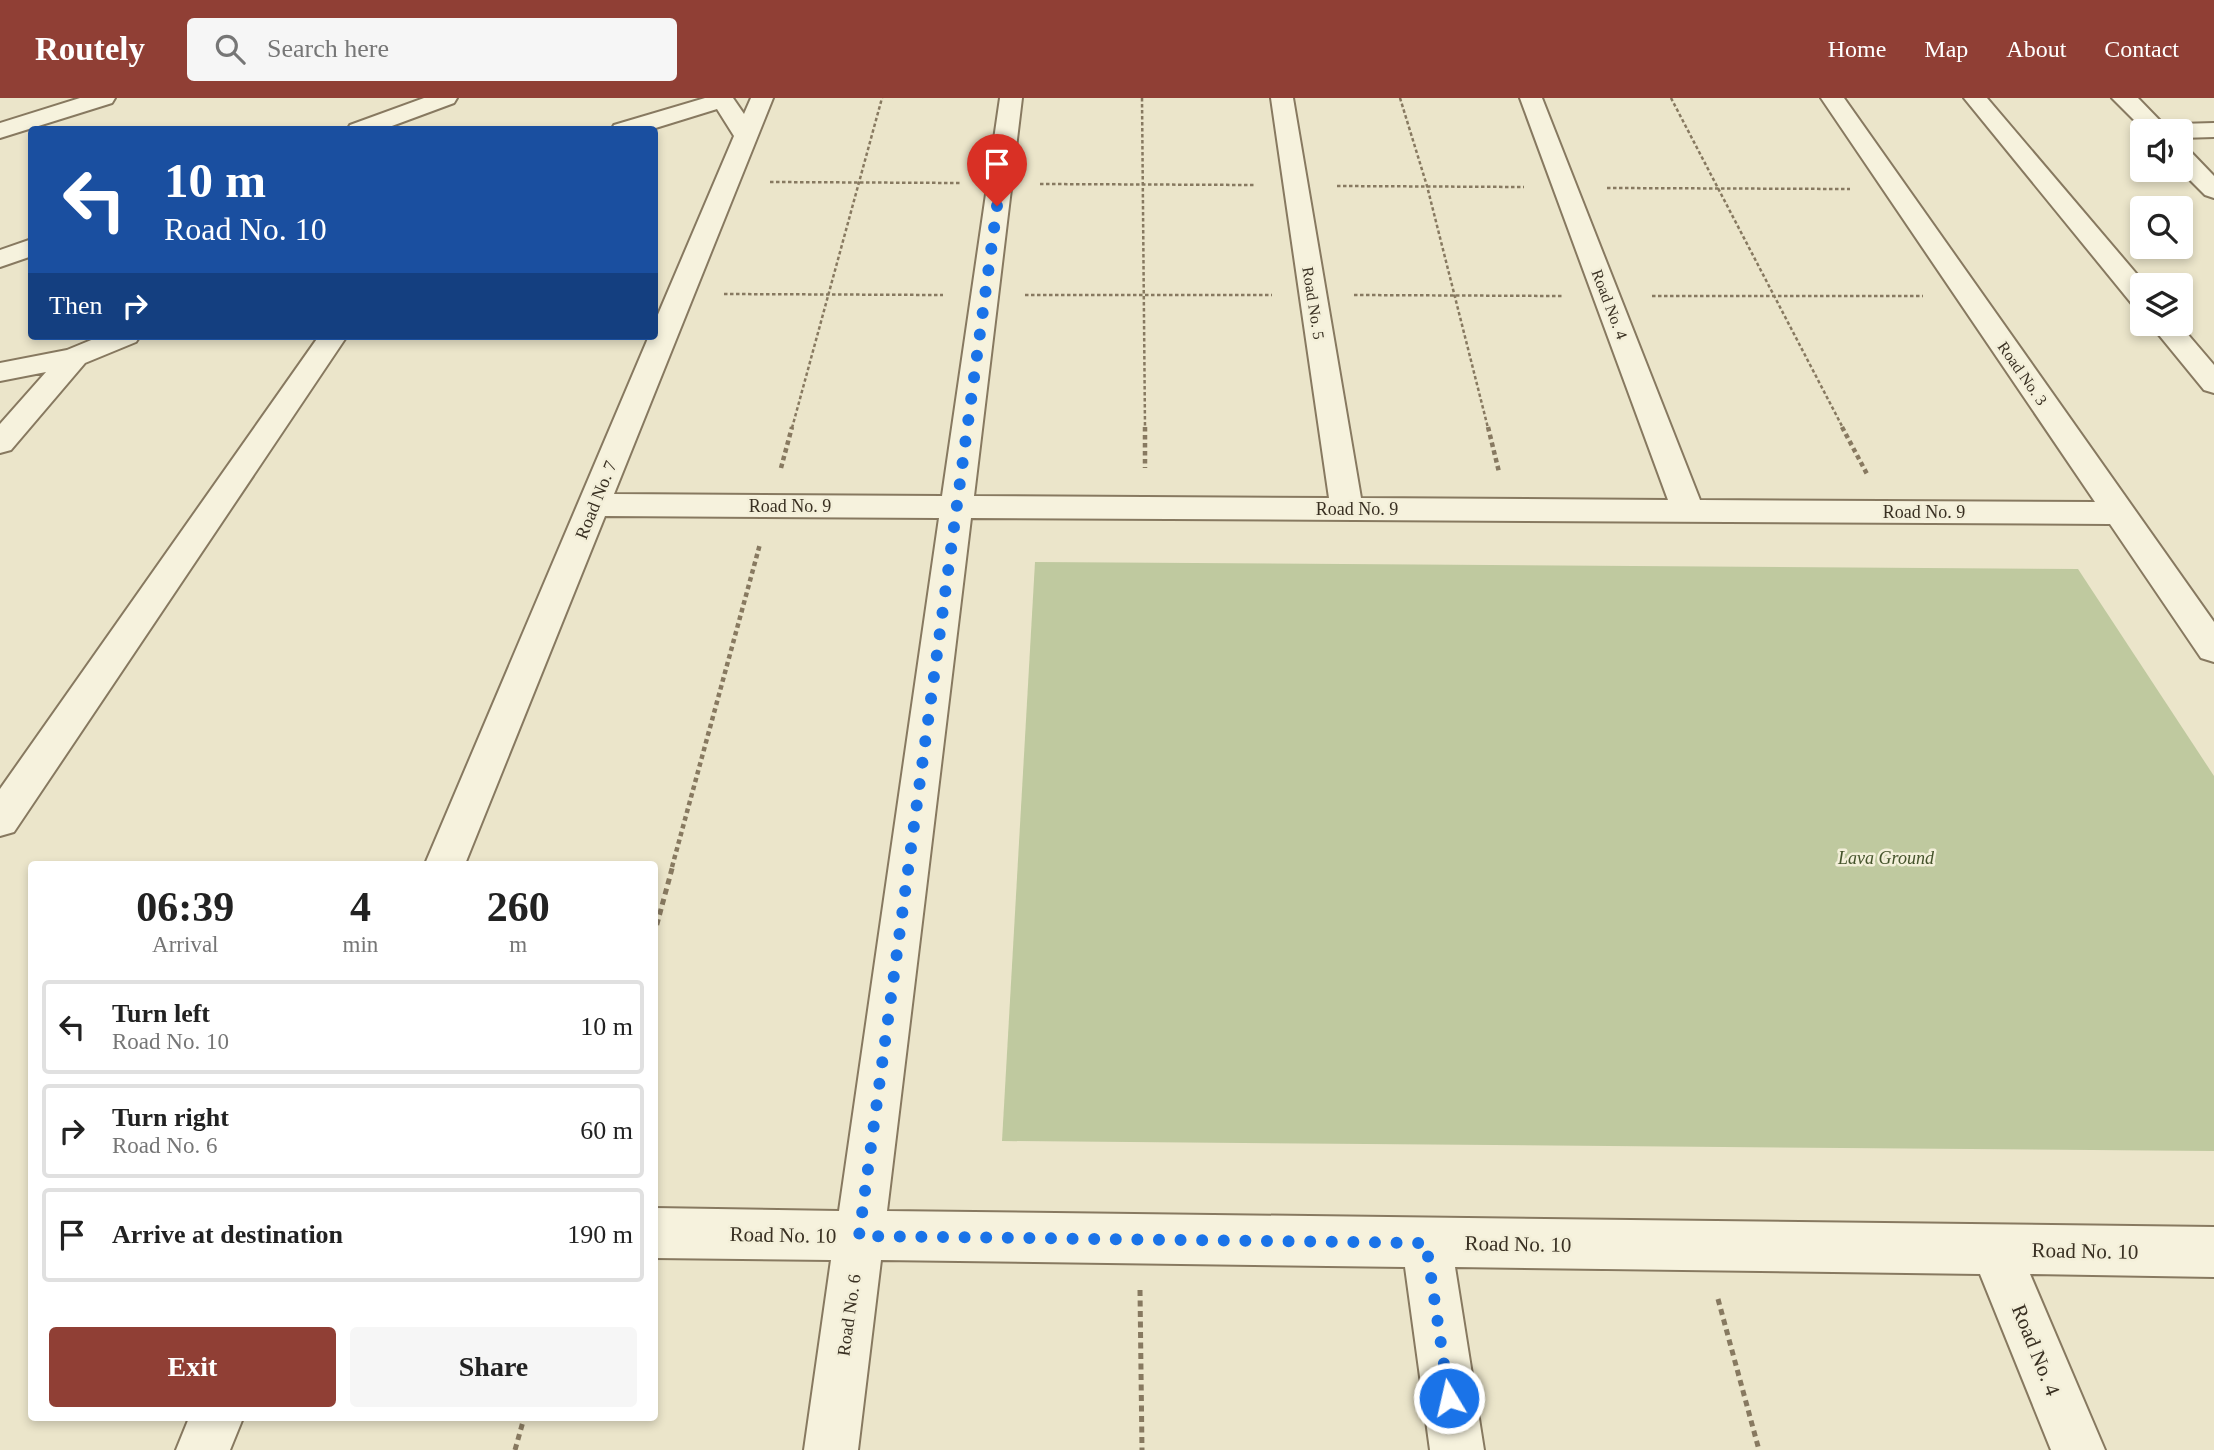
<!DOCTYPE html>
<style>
:root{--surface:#fff;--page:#f6f6f6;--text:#222;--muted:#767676;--line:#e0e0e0;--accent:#903f35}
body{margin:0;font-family:"Times New Roman",serif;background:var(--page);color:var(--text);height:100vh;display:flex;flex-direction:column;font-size:26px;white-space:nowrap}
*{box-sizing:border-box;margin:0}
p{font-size:23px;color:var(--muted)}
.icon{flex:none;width:38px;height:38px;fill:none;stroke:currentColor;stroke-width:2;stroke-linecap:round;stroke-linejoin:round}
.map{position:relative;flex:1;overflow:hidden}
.drawer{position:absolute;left:28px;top:763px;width:630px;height:560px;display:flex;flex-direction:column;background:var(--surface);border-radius:7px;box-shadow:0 4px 10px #0003}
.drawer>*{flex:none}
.banner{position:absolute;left:28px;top:28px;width:630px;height:214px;border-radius:7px;box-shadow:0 4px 10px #0003;background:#1a4fa0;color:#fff;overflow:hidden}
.buttons{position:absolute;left:2130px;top:21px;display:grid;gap:14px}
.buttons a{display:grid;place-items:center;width:63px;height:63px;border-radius:7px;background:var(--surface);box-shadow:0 4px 10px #0003;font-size:35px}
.pin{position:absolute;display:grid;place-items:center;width:60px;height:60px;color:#fff;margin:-72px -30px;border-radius:50% 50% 50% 0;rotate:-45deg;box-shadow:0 0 7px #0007}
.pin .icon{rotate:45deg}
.me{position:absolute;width:77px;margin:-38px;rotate:351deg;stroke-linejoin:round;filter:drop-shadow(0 0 5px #0008)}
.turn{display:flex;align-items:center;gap:24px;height:147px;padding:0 21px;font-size:32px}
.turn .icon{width:91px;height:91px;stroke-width:2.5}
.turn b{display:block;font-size:49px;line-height:60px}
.then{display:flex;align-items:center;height:66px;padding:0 21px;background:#0003;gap:14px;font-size:26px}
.eta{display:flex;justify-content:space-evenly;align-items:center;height:119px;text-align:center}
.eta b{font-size:42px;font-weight:800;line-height:49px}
.button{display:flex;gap:14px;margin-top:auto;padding:14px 21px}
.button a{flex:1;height:80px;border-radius:7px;background:var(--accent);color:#fff;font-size:28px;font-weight:800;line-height:80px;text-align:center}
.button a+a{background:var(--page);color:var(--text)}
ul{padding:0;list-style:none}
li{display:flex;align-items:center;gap:21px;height:94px;margin:0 14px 10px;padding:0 7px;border:4px solid var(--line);border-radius:7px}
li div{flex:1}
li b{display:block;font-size:26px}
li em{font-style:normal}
header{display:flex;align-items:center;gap:42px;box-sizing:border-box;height:98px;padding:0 35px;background:var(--accent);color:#fff}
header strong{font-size:33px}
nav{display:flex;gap:38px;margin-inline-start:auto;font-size:24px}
.search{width:490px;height:63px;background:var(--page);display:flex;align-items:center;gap:18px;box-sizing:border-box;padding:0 24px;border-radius:7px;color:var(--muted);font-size:26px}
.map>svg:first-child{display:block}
</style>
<header>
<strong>Routely</strong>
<div class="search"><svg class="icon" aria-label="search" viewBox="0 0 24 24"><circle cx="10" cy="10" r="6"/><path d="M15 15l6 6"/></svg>Search here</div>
<nav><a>Home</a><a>Map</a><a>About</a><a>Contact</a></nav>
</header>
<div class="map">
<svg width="2214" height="1352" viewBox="0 0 2214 1352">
<rect width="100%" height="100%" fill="#ebe5ca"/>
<path fill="#bfc99f" d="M 1035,464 L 2078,471 L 2214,678 L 2214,1053 L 1002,1043 Z"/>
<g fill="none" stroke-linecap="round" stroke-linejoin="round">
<defs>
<path id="minor" d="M 80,0 L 115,0 L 112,5 L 0,40 L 0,25 Z
M 424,0 L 457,0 L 454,5 L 381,32 L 347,32 L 350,27 Z
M 705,0 L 733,0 L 744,16 L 751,0 L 773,0 L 614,396 L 942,398 L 1000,0 L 1022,0 L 974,398 L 1329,400 L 1271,0 L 1293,0 L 1361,400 L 1668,402 L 1520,0 L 1542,0 L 1700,402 L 2095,404 L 1821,0 L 1844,0 L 2214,524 L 2214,564 L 2201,560 L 2110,426 L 971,420 L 887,1113 L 2214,1129 L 2214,1179 L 2030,1176 L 2105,1352 L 2051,1352 L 1980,1176 L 1455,1169 L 1484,1352 L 1430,1352 L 1405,1169 L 881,1162 L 858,1352 L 804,1352 L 831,1162 L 654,1160 L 654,1110 L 839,1113 L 939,420 L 605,418 L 465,766 L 425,766 L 649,238 L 654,238 L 654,226 L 734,38 L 717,11 L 649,32 L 611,32 L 614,27 Z
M 1964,0 L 1987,0 L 2146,187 L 2142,187 L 2142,208 L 2132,206 Z
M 2112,0 L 2138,0 L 2168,31 L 2179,26 L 2214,25 L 2214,39 L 2180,40 L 2180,33 L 2145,33 Z
M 2180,50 L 2189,52 L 2214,78 L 2214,100 L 2205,97 L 2180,72 Z
M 32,141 L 32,158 L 0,169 L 0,152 Z
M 2150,226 L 2179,226 L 2214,267 L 2214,295 L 2204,292 Z
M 101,238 L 140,238 L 136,244 L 85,265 L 11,352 L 0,355 L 0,326 L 46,274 L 0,283 L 0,265 L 67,252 Z
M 319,238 L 347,238 L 14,734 L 0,738 L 0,691 Z
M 189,1320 L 243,1320 L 230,1352 L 176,1352 Z"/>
</defs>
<use href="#minor" stroke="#877960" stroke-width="4"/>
<path stroke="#877960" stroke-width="2.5" stroke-dasharray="3.5 2.5" stroke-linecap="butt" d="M 1142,0 L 1145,330
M 1400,0 L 1427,88 L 1488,330
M 1671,0 L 1843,330
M 770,84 L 961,85
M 1040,86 L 1255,87
M 1337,88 L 1524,89
M 1607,90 L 1850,91
M 724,196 L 943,197
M 1025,197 L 1272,197
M 1354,197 L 1562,198
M 1652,198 L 1923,198
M 792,330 L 882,0"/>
<path stroke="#877960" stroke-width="4.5" stroke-dasharray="4.5 3.5" stroke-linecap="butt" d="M 1145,329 L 1145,370
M 1488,329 L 1499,374
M 1842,329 L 1867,376
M 781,370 L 792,329
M 672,769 L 760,446"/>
<path stroke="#877960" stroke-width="5" stroke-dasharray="6 4.5" stroke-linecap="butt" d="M 654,837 L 673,767
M 1140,1192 L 1142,1352
M 1718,1201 L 1759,1352
M 515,1352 L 524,1320"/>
<use href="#minor" fill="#f6f2dd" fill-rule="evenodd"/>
</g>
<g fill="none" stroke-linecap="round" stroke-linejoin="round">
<path stroke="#1a73e8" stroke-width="12" stroke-dasharray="0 21.6" d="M 997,108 L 859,1138 L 1426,1145 L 1449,1300"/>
</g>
<g text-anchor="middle" stroke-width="5" stroke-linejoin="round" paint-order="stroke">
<g font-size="16" fill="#393022" stroke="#f3efd9">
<text transform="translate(1314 205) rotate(81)" y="6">Road No. 5</text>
<text transform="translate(1610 206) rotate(69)" y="6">Road No. 4</text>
<text transform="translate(2023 275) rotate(55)" y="6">Road No. 3</text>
</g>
<g font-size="18" fill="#393022" stroke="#f3efd9">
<text transform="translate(596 402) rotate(-68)" y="6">Road No. 7</text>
<text x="790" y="414">Road No. 9</text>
<text x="1357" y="417">Road No. 9</text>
<text x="1924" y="420">Road No. 9</text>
<text transform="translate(849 1217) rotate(-82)" y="6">Road No. 6</text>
</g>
<g font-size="18" font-style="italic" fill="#44532b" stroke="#f3efd9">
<text x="1886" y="766">Lava Ground</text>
</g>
<g font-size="21" fill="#393022" stroke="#f3efd9">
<text transform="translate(783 1137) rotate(1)" y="7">Road No. 10</text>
<text transform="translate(1518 1146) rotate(1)" y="7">Road No. 10</text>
<text transform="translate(2085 1153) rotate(1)" y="7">Road No. 10</text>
<text transform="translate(2036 1252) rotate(68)" y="7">Road No. 4</text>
</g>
</g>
</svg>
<div class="buttons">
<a><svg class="icon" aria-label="sound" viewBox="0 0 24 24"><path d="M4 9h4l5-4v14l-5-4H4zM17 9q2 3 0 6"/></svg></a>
<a><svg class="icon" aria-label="search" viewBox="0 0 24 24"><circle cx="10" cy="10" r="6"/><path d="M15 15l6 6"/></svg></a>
<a><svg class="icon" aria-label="layers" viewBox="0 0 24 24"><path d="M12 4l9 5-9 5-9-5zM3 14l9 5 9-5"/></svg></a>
</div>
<div class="pin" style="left:997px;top:108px;background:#d93025"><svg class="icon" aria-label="arrive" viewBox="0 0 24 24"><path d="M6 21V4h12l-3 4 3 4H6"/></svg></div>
<svg class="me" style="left:1449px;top:1300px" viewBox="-20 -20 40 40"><circle r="17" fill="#1a73e8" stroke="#fff" stroke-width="3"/><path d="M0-11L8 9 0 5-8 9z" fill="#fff"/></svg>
<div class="banner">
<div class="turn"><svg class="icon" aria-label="left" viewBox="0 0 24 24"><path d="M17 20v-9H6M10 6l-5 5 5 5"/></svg><div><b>10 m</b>Road No. 10</div></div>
<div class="then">Then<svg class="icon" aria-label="right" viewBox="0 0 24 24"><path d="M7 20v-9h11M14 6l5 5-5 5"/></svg></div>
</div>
<section class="drawer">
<div class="eta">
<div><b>06:39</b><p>Arrival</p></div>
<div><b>4</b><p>min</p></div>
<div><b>260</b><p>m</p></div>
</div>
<ul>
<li><svg class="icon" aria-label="left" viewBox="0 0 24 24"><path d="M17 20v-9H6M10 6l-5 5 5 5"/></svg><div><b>Turn left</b><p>Road No. 10</p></div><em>10 m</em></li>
<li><svg class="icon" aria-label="right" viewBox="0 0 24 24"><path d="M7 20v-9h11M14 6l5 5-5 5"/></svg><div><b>Turn right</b><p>Road No. 6</p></div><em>60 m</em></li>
<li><svg class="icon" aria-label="arrive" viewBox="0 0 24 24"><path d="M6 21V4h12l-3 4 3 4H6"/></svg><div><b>Arrive at destination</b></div><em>190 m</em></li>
</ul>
<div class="button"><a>Exit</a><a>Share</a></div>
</section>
</div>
